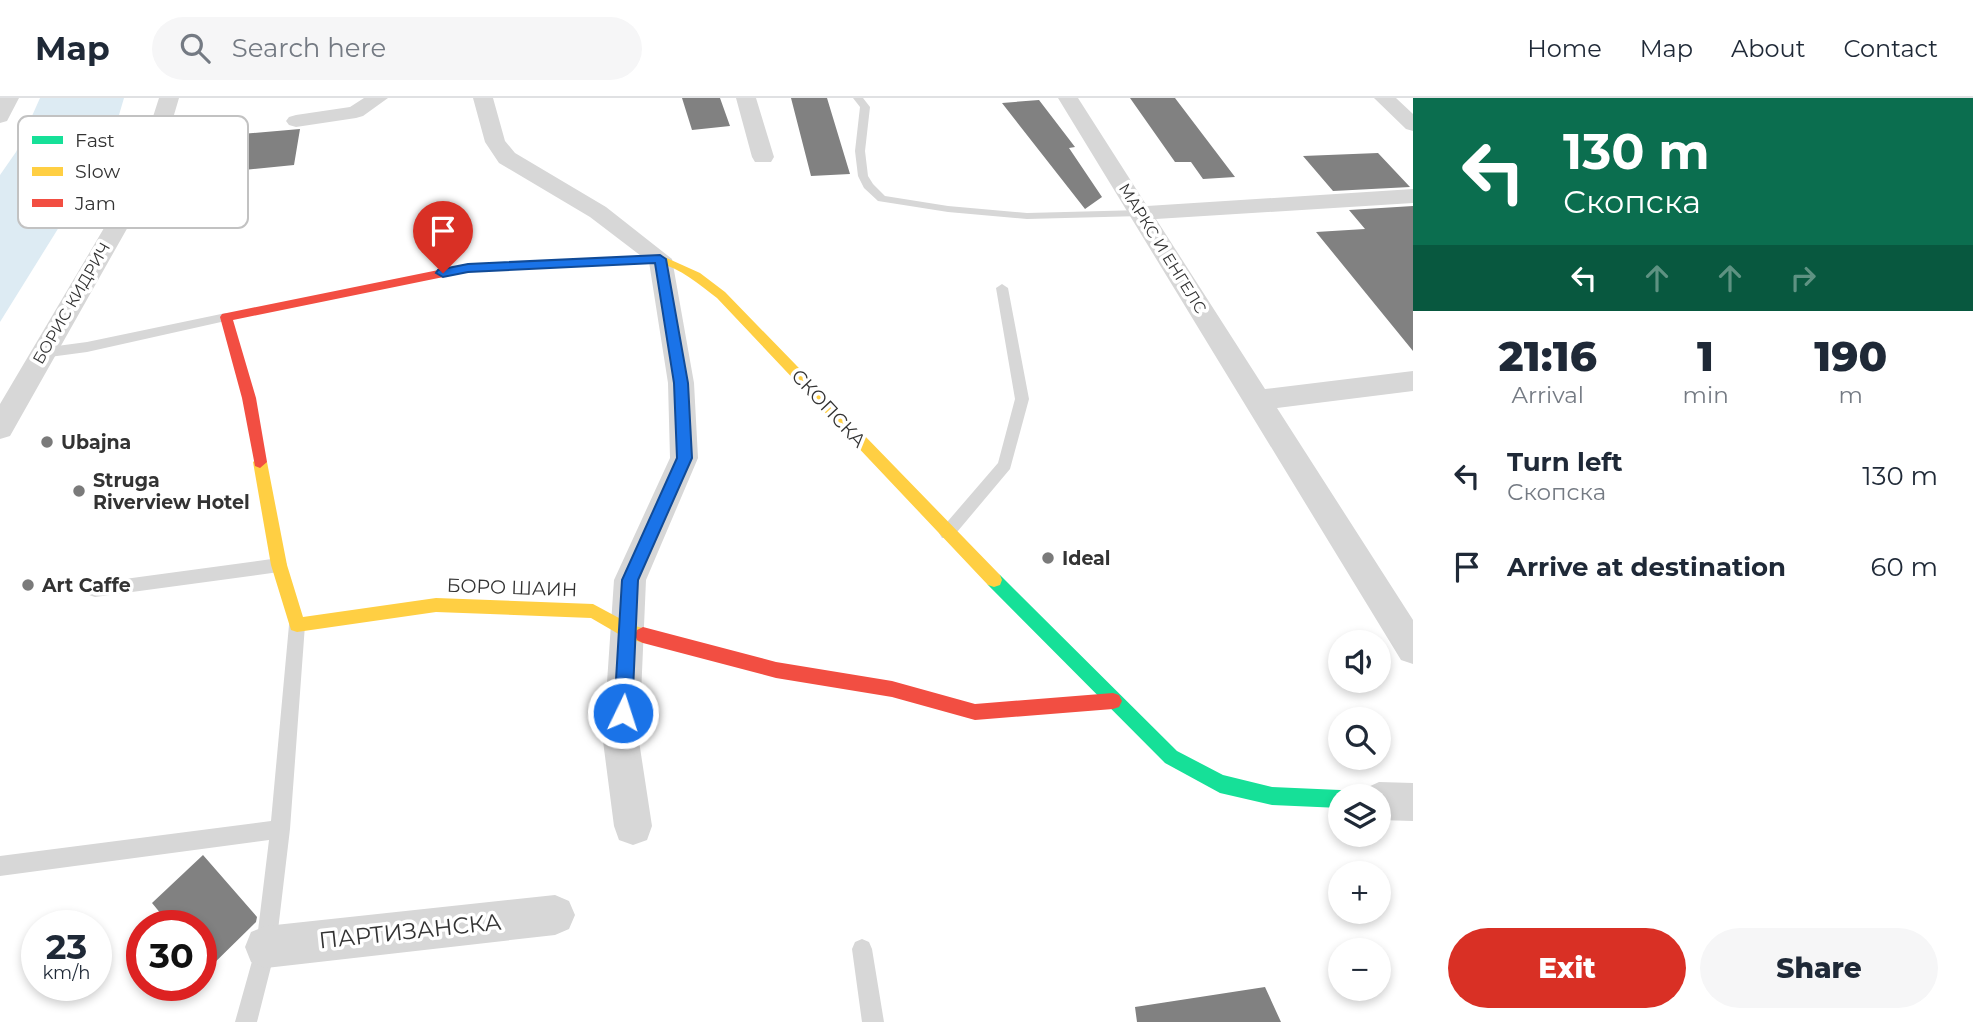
<!DOCTYPE html>
<meta charset="utf-8">
<style>
:root{--surface:#fff;--page:#f6f6f7;--text:#1f2937;--muted:#747a83;--line:#e0e1e3;--accent:#d93025}
body{margin:0;font-family:Montserrat,sans-serif;background:var(--page);color:var(--text);height:100vh;display:flex;flex-direction:column;font-size:26px;white-space:nowrap}
*{box-sizing:border-box;margin:0}
p{font-size:23px;color:var(--muted)}
.icon{flex:none;width:38px;height:38px;fill:none;stroke:currentColor;stroke-width:2;stroke-linecap:round;stroke-linejoin:round}
.map{position:relative;flex:1;overflow:hidden}
.drawer{display:flex;flex-direction:column;background:var(--surface);width:560px}
.drawer>*{flex:none}
.banner{background:#0b6e4f;color:#fff;overflow:hidden}
.controls{position:absolute;left:1328px;top:532px;display:grid;gap:14px}
.controls a{display:grid;place-items:center;width:63px;height:63px;border-radius:50%;background:var(--surface);box-shadow:0 4px 10px #0003;font-size:35px}
.speed{position:absolute;left:21px;top:812px;display:flex;gap:14px;font-size:35px;font-weight:700;text-align:center}
.speed>*{display:grid;place-content:center;width:91px;height:91px;border-radius:50%;background:var(--surface);box-shadow:0 4px 10px #0003;line-height:1}
.speed small{font-size:18px;font-weight:400}
.speed .limit{border:10px solid #d22;background:#fff;color:#111}
.pin{position:absolute;display:grid;place-items:center;width:60px;height:60px;color:#fff;margin:-72px -30px;border-radius:50% 50% 50% 0;rotate:-45deg;box-shadow:0 0 7px #0007}
.pin .icon{rotate:45deg}
.me{position:absolute;width:77px;margin:-38px;rotate:4deg;stroke-linejoin:round;filter:drop-shadow(0 0 5px #0008)}
.turn{display:flex;align-items:center;gap:24px;height:147px;padding:0 35px;font-size:32px}
.turn .icon{width:91px;height:91px;stroke-width:2.5}
.turn b{display:block;font-size:49px;line-height:60px}
.lanes{display:flex;align-items:center;height:66px;padding:0 35px;background:#0003;justify-content:center;gap:35px;direction:ltr}
.lanes .off{opacity:.35}
.eta{display:flex;justify-content:space-evenly;align-items:center;height:119px;text-align:center}
.eta b{font-size:42px;font-weight:800;line-height:49px}
.action{display:flex;gap:14px;margin-top:auto;padding:14px 35px}
.action a{flex:1;height:80px;border-radius:42px;background:var(--accent);color:#fff;font-size:28px;font-weight:800;line-height:80px;text-align:center}
.action a+a{background:var(--page);color:var(--text)}
ul{padding:0;list-style:none}
li{display:flex;align-items:center;gap:21px;height:91px;padding:0 35px}
li div{flex:1}
li b{display:block;font-size:26px}
li em{font-style:normal}
header{display:flex;align-items:center;gap:42px;box-sizing:border-box;height:98px;padding:0 35px;background:var(--surface);border-bottom:2px solid var(--line)}
header strong{font-size:33px}
nav{display:flex;gap:38px;margin-inline-start:auto;font-size:24px}
.search{width:490px;height:63px;background:var(--page);display:flex;align-items:center;gap:18px;box-sizing:border-box;padding:0 24px;border-radius:38px;color:var(--muted);font-size:26px}
main{display:flex;flex:1;min-height:0}
.map>svg:first-child{display:block}
</style>
<header>
<strong>Map</strong>
<div class="search"><svg class="icon" aria-label="search" viewBox="0 0 24 24"><circle cx="10" cy="10" r="6"/><path d="M15 15l6 6"/></svg>Search here</div>
<nav><a>Home</a><a>Map</a><a>About</a><a>Contact</a></nav>
</header>
<main>
<div class="map">
<svg width="1413" height="924" viewBox="0 0 1413 924">
<rect width="100%" height="100%" fill="#fff"/>
<path fill="#ddebf3" d="M 40,0 L 124,0 L 119,17 L 74,105 L 0,224 L 0,77 L 16,54 Z"/>
<path fill="#818181" d="M 682,0 L 720,0 L 730,28 L 692,32 Z
M 791,0 L 827,0 L 850,76 L 811,78 Z
M 1130,0 L 1175,0 L 1235,79 L 1203,81 L 1191,64 L 1175,64 Z
M 1039,2 L 1075,49 L 1069,50 L 1102,99 L 1085,111 L 1002,5 Z
M 300,31 L 294,67 L 195,77 L 206,39 Z
M 1378,55 L 1410,89 L 1333,93 L 1303,58 Z
M 1413,108 L 1413,253 L 1316,134 L 1365,131 L 1349,112 Z
M 203,757 L 257,819 L 256,824 L 201,878 L 201,828 L 171,828 L 152,805 Z
M 1265,889 L 1281,924 L 1137,924 L 1135,909 Z"/>
<g fill="none" stroke-linecap="round" stroke-linejoin="round">
<path fill="#d7d7d7" fill-rule="evenodd" d="M 853,0 L 863,0 L 870,9 L 865,53 L 868,78 L 873,86 L 885,98 L 948,108 L 1027,115 L 1142,112 L 1148,115 L 1142,118 L 1027,121 L 948,114 L 878,103 L 864,90 L 858,78 L 855,53 L 860,9 Z
M 1002,186 L 1008,190 L 1029,301 L 1010,371 L 952,440 L 942,440 L 939,435 L 942,430 L 998,365 L 1015,301 L 996,190 Z
M 226,215 L 230,216 L 230,222 L 87,254 L 42,260 L 35,255 L 42,250 L 87,244 Z
M 279,460 L 285,462 L 287,467 L 285,472 L 279,474 L 95,499 L 89,497 L 87,492 L 89,487 L 95,485 Z
M 297,520 L 303,522 L 305,527 L 290,731 L 276,849 L 257,924 L 235,924 L 256,849 L 269,742 L 0,778 L 0,758 L 271,723 L 289,527 L 291,522 Z
M 862,841 L 869,844 L 872,851 L 884,924 L 862,924 L 852,851 L 855,844 Z"/>
<path fill="#d7d7d7" fill-rule="evenodd" d="M 0,0 L 19,0 L 7,23 L 0,25 Z
M 159,0 L 179,0 L 155,81 L 10,338 L 0,341 L 0,306 L 133,81 Z
M 364,0 L 388,0 L 363,18 L 356,20 L 296,29 L 289,27 L 286,23 L 289,19 L 296,17 L 350,9 Z
M 473,0 L 493,0 L 505,43 L 515,55 L 606,109 L 672,161 L 694,285 L 698,360 L 646,482 L 639,643 L 652,728 L 647,742 L 633,747 L 619,742 L 614,728 L 603,643 L 614,482 L 670,360 L 668,285 L 649,164 L 590,119 L 499,65 L 485,44 Z
M 736,0 L 756,0 L 774,59 L 771,64 L 755,64 L 752,59 Z
M 1058,0 L 1078,0 L 1147,108 L 1413,91 L 1413,105 L 1156,121 L 1265,291 L 1413,273 L 1413,293 L 1277,310 L 1413,522 L 1413,566 L 1401,562 Z
M 1374,0 L 1396,0 L 1413,16 L 1413,33 L 1406,31 Z
M 1379,684 L 1413,685 L 1413,723 L 1379,722 L 1379,698 L 1362,698 L 1366,690 Z
M 555,797 L 569,803 L 575,817 L 569,831 L 555,837 L 266,870 L 251,864 L 245,849 L 251,834 L 266,828 Z"/>
<path fill="#16e098" fill-rule="evenodd" d="M 994,475 L 1000,477 L 1177,653 L 1223,677 L 1272,689 L 1340,692 L 1347,694 L 1348,698 L 1340,698 L 1340,710 L 1272,707 L 1220,695 L 1165,665 L 988,487 L 986,482 L 988,477 Z"/>
<path fill="#ffcf43" fill-rule="evenodd" d="M 660,157 L 700,175 L 725,194 L 1000,477 L 1002,482 L 1000,487 L 994,489 L 988,487 L 717,200 C 700,187 680,170 659,165 C 649,163 640,169 632,162 L 638,158 Z
M 260,358 L 267,364 L 287,467 L 303,519 L 436,500 L 593,506 L 632,527 L 649,532 L 651,537 L 649,542 L 643,545 L 622,538 L 591,520 L 436,514 L 297,534 L 291,532 L 271,467 L 253,364 Z"/>
<path fill="#f24e42" fill-rule="evenodd" d="M 638,158 L 644,162 L 642,165 L 468,174 L 233,222 L 256,300 L 267,364 L 260,370 L 255,368 L 242,300 L 220,219 L 222,216 L 468,166 Z
M 643,529 L 776,564 L 892,583 L 975,606 L 1113,595 L 1119,597 L 1122,603 L 1119,609 L 1113,611 L 975,622 L 892,599 L 776,580 L 643,545 L 637,542 L 635,537 L 637,532 Z"/>
</g>
<path fill="#1a73e8" stroke="#114b97" stroke-width="2" d="M 660,157 L 666,161 L 688,285 L 692,360 L 638,482 L 632,615 L 629,621 L 623,624 L 616,621 L 614,615 L 622,482 L 677,360 L 674,285 L 655,165 L 468,174 L 443,179 L 436,175 L 438,172 L 468,166 Z"/>
<g fill="#7a7a7a" stroke="#fff" stroke-width="2.5">
<circle cx="47" cy="344" r="7"/>
<circle cx="79" cy="393" r="7"/>
<circle cx="1048" cy="460" r="7"/>
<circle cx="28" cy="487" r="7"/>
</g>
<g text-anchor="middle" stroke-width="7" stroke-linejoin="round" paint-order="stroke">
<g font-size="16" fill="#333" stroke="#fff">
<text transform="translate(1163 150) rotate(58)" y="6">МАРКС И ЕНГЕЛС</text>
<text transform="translate(71 205) rotate(-60)" y="6">БОРИС КИДРИЧ</text>
</g>
<g font-size="19" fill="#333" stroke="#fff">
<text transform="translate(829 310) rotate(47)" y="7">СКОПСКА</text>
<text transform="translate(512 489) rotate(2)" y="7">БОРО ШАИН</text>
</g>
<g font-size="19" font-weight="bold" fill="#333" stroke="#fff" text-anchor="start">
<text x="61" y="351">Ubajna</text>
<text x="93" y="389">Struga<tspan x="93" dy="22">Riverview Hotel</tspan></text>
<text x="1062" y="467">Ideal</text>
<text x="42" y="494">Art Caffe</text>
</g>
<g font-size="23" fill="#333" stroke="#fff">
<text transform="translate(410 833) rotate(-6)" y="8">ПАРТИЗАНСКА</text>
</g>
</g>
<rect x="18" y="18" width="230" height="112" rx="10" fill="#fff" stroke="#c2c2c2" stroke-width="2"/>
<rect x="32" y="38" width="31" height="8" fill="#16e098"/>
<rect x="32" y="69" width="31" height="9" fill="#ffcf43"/>
<rect x="32" y="101" width="31" height="8" fill="#f24e42"/>
<g font-size="19" fill="#333">
<text x="75" y="49">Fast</text>
<text x="75" y="80">Slow</text>
<text x="75" y="112">Jam</text>
</g>
</svg>
<div class="controls">
<a><svg class="icon" aria-label="sound" viewBox="0 0 24 24"><path d="M4 9h4l5-4v14l-5-4H4zM17 9q2 3 0 6"/></svg></a>
<a><svg class="icon" aria-label="search" viewBox="0 0 24 24"><circle cx="10" cy="10" r="6"/><path d="M15 15l6 6"/></svg></a>
<a><svg class="icon" aria-label="layers" viewBox="0 0 24 24"><path d="M12 4l9 5-9 5-9-5zM3 14l9 5 9-5"/></svg></a>
<a>+</a>
<a>−</a>
</div>
<div class="speed"><div>23<small>km/h</small></div><div class="limit">30</div></div>
<div class="pin" style="left:443px;top:175px;background:#d93025"><svg class="icon" aria-label="arrive" viewBox="0 0 24 24"><path d="M6 21V4h12l-3 4 3 4H6"/></svg></div>
<svg class="me" style="left:623px;top:615px" viewBox="-20 -20 40 40"><circle r="17" fill="#1a73e8" stroke="#fff" stroke-width="3"/><path d="M0-11L8 9 0 5-8 9z" fill="#fff"/></svg>
</div>
<section class="drawer">
<div class="banner">
<div class="turn"><svg class="icon" aria-label="left" viewBox="0 0 24 24"><path d="M17 20v-9H6M10 6l-5 5 5 5"/></svg><div><b>130 m</b>Скопска</div></div>
<div class="lanes"><svg class="icon" aria-label="left" viewBox="0 0 24 24"><path d="M17 20v-9H6M10 6l-5 5 5 5"/></svg><svg class="icon off" aria-label="ahead" viewBox="0 0 24 24"><path d="M12 20V5M6 11l6-6 6 6"/></svg><svg class="icon off" aria-label="ahead" viewBox="0 0 24 24"><path d="M12 20V5M6 11l6-6 6 6"/></svg><svg class="icon off" aria-label="right" viewBox="0 0 24 24"><path d="M7 20v-9h11M14 6l5 5-5 5"/></svg></div>
</div>
<div class="eta">
<div><b>21:16</b><p>Arrival</p></div>
<div><b>1</b><p>min</p></div>
<div><b>190</b><p>m</p></div>
</div>
<ul>
<li><svg class="icon" aria-label="left" viewBox="0 0 24 24"><path d="M17 20v-9H6M10 6l-5 5 5 5"/></svg><div><b>Turn left</b><p>Скопска</p></div><em>130 m</em></li>
<li><svg class="icon" aria-label="arrive" viewBox="0 0 24 24"><path d="M6 21V4h12l-3 4 3 4H6"/></svg><div><b>Arrive at destination</b></div><em>60 m</em></li>
</ul>
<div class="action"><a>Exit</a><a>Share</a></div>
</section>
</main>
